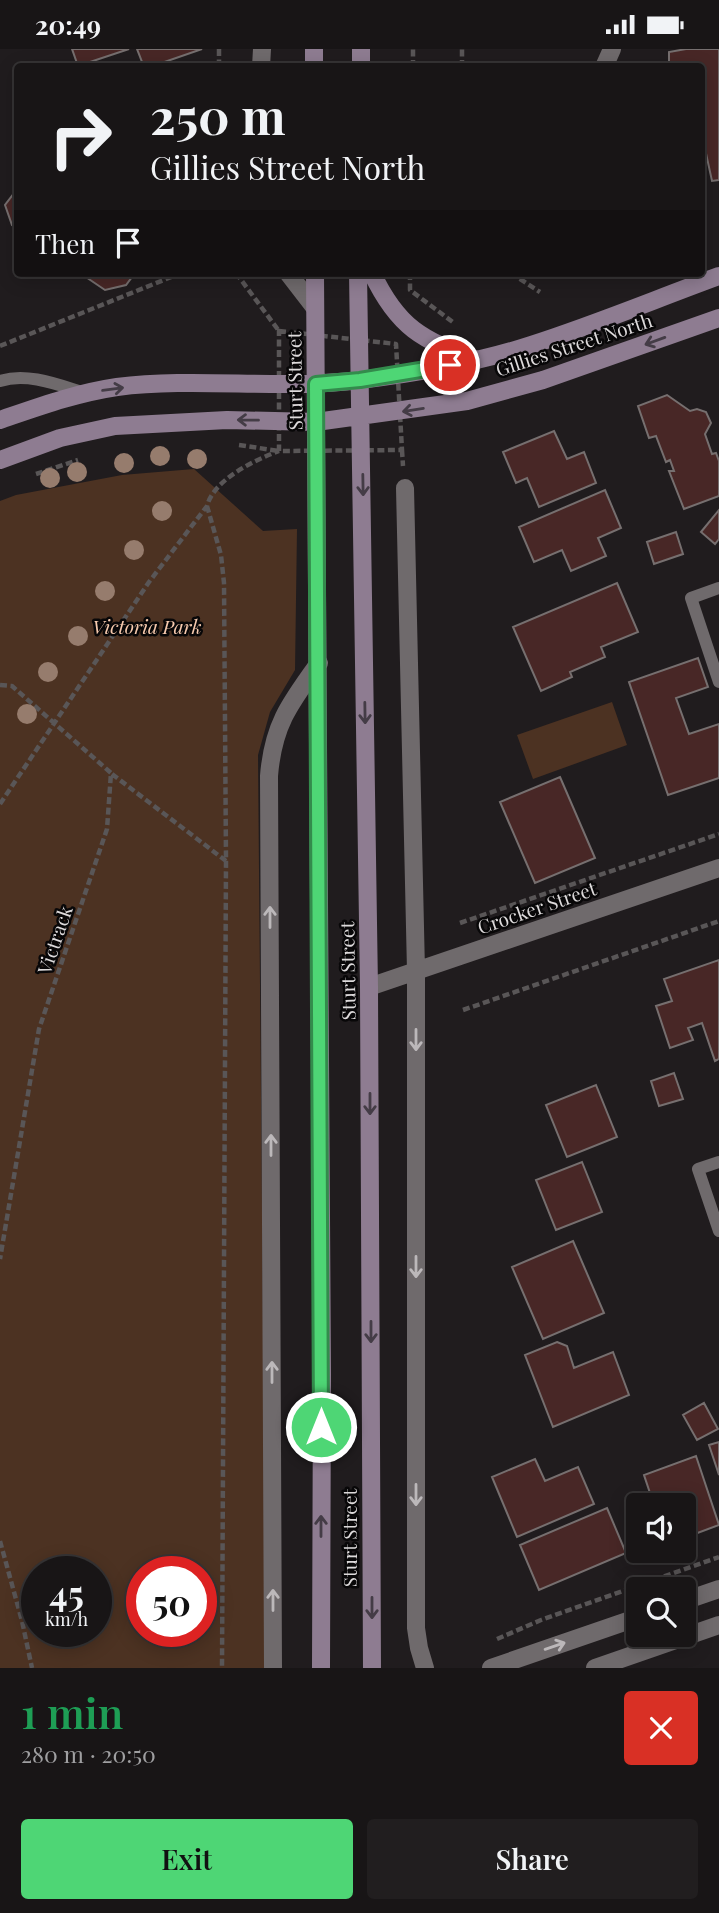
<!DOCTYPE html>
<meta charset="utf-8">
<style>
:root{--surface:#181516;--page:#211e1f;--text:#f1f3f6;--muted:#9f9fa1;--line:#363435;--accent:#4ed675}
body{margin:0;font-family:"Playfair Display",serif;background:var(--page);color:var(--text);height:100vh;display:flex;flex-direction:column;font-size:26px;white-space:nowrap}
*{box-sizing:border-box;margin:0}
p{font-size:23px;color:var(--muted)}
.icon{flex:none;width:38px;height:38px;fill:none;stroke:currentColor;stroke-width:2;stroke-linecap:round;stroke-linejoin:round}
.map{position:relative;height:1619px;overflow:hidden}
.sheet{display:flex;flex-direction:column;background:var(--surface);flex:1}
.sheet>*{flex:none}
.banner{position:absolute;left:14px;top:14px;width:691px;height:214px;border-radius:7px;box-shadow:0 4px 18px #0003,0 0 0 2px var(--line);background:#181516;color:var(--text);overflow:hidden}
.buttons{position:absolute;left:626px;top:1444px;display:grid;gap:14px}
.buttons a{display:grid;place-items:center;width:70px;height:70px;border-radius:7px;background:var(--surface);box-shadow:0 4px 18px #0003,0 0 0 2px var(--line);font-size:35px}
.speed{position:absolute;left:21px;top:1507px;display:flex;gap:14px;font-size:35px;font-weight:700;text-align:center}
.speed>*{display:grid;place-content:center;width:91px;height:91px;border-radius:50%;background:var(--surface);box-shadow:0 4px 18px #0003,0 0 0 2px var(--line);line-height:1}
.speed small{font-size:18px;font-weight:400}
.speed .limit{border:10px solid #d22;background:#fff;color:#111}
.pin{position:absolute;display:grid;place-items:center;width:60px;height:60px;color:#fff;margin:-30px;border:4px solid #fff;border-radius:50%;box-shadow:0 2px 7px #0007}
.me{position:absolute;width:77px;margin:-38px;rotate:0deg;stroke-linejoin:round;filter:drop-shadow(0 0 5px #0008)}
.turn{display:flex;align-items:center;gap:24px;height:147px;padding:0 21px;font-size:32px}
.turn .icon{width:91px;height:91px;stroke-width:2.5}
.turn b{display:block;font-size:49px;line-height:60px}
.then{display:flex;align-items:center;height:66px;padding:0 21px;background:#0003;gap:14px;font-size:26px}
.round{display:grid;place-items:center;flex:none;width:74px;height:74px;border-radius:7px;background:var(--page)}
.summary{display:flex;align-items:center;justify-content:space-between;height:119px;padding:0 21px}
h1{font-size:42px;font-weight:600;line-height:52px;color:#1e9e55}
.button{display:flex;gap:14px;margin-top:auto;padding:14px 21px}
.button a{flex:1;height:80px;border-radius:7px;background:var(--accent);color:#111;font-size:28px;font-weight:600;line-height:80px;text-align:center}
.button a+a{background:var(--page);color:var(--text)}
.status{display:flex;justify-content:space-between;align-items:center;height:49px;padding:0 35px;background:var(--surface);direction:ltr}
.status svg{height:19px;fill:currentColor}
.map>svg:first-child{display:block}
</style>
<div class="status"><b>20:49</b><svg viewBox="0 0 49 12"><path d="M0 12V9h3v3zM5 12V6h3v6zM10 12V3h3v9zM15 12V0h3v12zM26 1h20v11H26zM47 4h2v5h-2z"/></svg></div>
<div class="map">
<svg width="719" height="1619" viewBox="0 0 719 1619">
<rect width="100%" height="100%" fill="#201c1e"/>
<path fill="#4c3222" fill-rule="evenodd" d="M 194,420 L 263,482 L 297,480 L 295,621 L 270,663 L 258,706 L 266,1619 L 0,1619 L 0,452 L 16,446 L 122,426 ZM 37,1522 L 96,1522 L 96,1582 L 37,1582 ZM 142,1522 L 201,1522 L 201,1582 L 142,1582 Z
M 612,653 L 627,696 L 533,730 L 517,686 Z"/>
<path fill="#482726" stroke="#766f6f" stroke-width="2" d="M 72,0 L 129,0 L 78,17 Z
M 137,0 L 202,0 L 150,18 L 144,18 Z
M 686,0 L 719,0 L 719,131 L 712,132 L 702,86 L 702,18 L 669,18 L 669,3 Z
M 18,139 L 18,180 L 12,176 L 5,156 Z
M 80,224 L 135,224 L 126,236 L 105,241 Z
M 667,346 L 690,362 L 697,360 L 706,363 L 711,374 L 705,385 L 712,405 L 716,404 L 719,412 L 719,447 L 684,460 L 669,422 L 674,422 L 670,411 L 666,413 L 656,387 L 649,389 L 638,357 Z
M 554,382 L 567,410 L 584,403 L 596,434 L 539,458 L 527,429 L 516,434 L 503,403 Z
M 605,441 L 621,479 L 598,489 L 606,507 L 571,522 L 562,501 L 534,513 L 519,478 Z
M 719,461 L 719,490 L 715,495 L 701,483 Z
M 676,483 L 683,505 L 654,515 L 647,493 Z
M 617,534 L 638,583 L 601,598 L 605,608 L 570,623 L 572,628 L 541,642 L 513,578 Z
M 698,609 L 708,638 L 676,649 L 689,685 L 719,675 L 719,729 L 668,746 L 629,633 Z
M 560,728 L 595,809 L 535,834 L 500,753 Z
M 719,911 L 719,1010 L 715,1012 L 702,974 L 688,979 L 693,991 L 670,999 L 656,957 L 672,952 L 664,930 Z
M 674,1024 L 683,1050 L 659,1057 L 651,1032 Z
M 596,1036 L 617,1088 L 567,1108 L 546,1056 Z
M 582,1113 L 602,1163 L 556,1181 L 536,1131 Z
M 573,1192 L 604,1264 L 543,1290 L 512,1218 Z
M 557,1293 L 567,1297 L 574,1319 L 613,1303 L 629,1346 L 553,1378 L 525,1306 Z
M 704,1354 L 718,1380 L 697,1391 L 683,1366 Z
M 719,1393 L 719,1426 L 709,1396 Z
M 696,1407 L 719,1476 L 684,1489 L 684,1456 L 654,1456 L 644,1426 Z
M 535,1410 L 545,1432 L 578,1418 L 594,1455 L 517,1488 L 492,1428 Z
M 607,1459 L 626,1504 L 539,1541 L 520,1496 Z"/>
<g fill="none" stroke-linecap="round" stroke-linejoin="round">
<path stroke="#595657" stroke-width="4.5" stroke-dasharray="7 3.5" stroke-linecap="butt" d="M 219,0 L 219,18
M 413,18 L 413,0
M 462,18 L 462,0
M 236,224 L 279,282
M 410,224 L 410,241 L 454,274
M 511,224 L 540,243
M 279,282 L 396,295 L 402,401 L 279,402 Z
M 0,297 L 181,224
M 239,396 L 279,402
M 402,401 L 403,417
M 36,425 L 78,411
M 207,457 L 221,506 L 224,534 L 226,812 L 222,1619
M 0,636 L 12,637 L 111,724 L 107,780 L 39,980 L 0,1210
M 112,725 L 226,812
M 0,755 L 149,533 L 207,457 C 214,430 255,411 279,402
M 460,874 L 719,785
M 463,961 L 719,872
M 0,1492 L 22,1572 L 32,1619
M 497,1590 L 541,1571 L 719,1508"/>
<path stroke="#6f6a6c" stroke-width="12" d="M 0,332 C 27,323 59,336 85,344
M 719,539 L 691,549 L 719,633
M 719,1113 L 698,1120 L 719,1182"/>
<path stroke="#6f6a6c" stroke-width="18" d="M 261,18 L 262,0
M 604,18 L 612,0
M 288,224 L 315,259
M 405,439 L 416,922 L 416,1579 L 419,1599 L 425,1619
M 369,938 L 719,819
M 684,1552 L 719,1540
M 273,1619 L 269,727 C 273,676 290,654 319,614
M 491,1619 L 639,1568
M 595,1619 L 719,1576"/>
<path stroke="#8e7c91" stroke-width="18" d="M 314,0 L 314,18
M 361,18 L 361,0
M 315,224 L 322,1325 L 321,1619
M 358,224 L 369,938 L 372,1619
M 372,224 C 398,279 422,291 477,311
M 0,371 C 38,358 76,344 117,338 C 197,328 279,341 360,331 C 417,324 476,314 531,296 C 594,276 656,250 719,227
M 0,411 L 60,389 L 115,377 L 227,371 L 316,373 L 467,352 L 543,331 L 719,269"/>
</g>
<g fill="#967c6d">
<circle cx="160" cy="407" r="10"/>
<circle cx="197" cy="410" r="10"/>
<circle cx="124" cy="414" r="10"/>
<circle cx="77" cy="423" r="10"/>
<circle cx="50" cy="429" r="10"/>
<circle cx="162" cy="462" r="10"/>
<circle cx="134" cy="501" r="10"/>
<circle cx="105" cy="542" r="10"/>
<circle cx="78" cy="587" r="10"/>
<circle cx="48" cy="623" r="10"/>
<circle cx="27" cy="665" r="10"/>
</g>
<defs><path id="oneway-shaft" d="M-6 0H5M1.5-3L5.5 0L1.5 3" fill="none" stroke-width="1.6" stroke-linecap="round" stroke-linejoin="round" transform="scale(1.75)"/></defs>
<g stroke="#443c46">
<use href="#oneway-shaft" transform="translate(655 292) rotate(160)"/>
<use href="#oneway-shaft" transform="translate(113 340) rotate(-8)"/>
<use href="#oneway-shaft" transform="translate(413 361) rotate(171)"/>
<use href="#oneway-shaft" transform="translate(248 371) rotate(-179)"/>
<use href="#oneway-shaft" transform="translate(363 436) rotate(89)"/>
<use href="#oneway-shaft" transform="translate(365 664) rotate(89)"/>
<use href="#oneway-shaft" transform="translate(370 1055) rotate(90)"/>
<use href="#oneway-shaft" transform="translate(371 1283) rotate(90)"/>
<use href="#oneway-shaft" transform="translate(321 1477) rotate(-90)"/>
<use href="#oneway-shaft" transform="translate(372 1559) rotate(90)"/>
</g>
<g stroke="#bcb8ba">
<use href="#oneway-shaft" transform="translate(270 868) rotate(-90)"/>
<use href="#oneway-shaft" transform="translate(416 991) rotate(90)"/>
<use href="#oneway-shaft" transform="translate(271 1096) rotate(-90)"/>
<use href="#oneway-shaft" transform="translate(416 1218) rotate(90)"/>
<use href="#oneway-shaft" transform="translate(272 1323) rotate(-90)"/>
<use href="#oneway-shaft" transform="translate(416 1446) rotate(90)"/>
<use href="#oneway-shaft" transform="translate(273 1551) rotate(-90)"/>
<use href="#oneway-shaft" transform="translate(555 1597) rotate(-19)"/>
</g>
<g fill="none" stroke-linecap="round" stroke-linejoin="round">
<defs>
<path id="route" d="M 321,1378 L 316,335 L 360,331 L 450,316"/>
</defs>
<use href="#route" stroke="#338b4c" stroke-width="18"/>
<use href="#route" stroke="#4ed675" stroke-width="12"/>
</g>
<g text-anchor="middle" stroke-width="5" stroke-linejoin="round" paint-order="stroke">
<g font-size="19" fill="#dddadb" stroke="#080708">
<text transform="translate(574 296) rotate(-18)" y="7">Gillies Street North</text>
<text transform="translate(295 332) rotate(-91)" y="7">Sturt Street</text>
<text transform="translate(537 859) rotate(-19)" y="7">Crocker Street</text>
<text transform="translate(55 891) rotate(-71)" y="7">Victrack</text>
<text transform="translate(348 922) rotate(-91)" y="7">Sturt Street</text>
<text transform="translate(350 1489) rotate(-90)" y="7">Sturt Street</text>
</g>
<g font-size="19" font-style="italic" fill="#f7caae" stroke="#080708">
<text x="147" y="585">Victoria Park</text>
</g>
</g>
</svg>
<div class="buttons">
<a><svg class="icon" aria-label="sound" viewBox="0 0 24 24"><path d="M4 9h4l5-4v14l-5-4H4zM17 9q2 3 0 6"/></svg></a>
<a><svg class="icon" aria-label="search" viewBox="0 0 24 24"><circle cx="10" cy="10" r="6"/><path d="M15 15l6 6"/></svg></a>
</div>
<div class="speed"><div>45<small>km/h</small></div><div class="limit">50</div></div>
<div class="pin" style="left:450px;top:316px;background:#d93025"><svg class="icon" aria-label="arrive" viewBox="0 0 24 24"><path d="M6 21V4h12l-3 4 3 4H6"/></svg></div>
<svg class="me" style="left:321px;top:1378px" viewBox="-20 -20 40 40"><circle r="17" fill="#4ed675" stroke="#fff" stroke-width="3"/><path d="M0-11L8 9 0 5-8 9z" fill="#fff"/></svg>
<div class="banner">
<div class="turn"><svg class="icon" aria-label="right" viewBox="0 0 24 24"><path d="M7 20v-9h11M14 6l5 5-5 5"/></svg><div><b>250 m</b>Gillies Street North</div></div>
<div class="then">Then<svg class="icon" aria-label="arrive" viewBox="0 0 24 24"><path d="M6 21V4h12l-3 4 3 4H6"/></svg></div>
</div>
</div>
<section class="sheet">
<div class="summary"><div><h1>1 min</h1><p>280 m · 20:50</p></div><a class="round" style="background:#d93025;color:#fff"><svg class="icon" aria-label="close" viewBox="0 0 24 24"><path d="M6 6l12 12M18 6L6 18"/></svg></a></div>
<div class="button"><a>Exit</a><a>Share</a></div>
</section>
